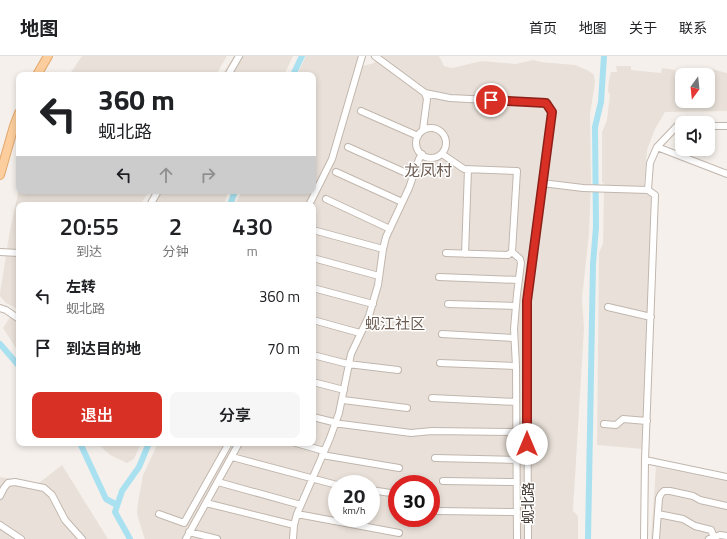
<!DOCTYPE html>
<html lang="zh">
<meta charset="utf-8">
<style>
:root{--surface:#fff;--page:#f6f6f6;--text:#202124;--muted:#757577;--line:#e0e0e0;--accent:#d93025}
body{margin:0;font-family:"Titillium Web","Noto Sans SC",sans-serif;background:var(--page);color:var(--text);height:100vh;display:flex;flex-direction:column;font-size:15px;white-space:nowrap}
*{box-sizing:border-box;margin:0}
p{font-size:13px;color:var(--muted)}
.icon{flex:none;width:22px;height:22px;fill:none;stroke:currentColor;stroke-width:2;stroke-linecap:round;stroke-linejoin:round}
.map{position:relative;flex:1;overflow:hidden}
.panel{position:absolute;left:16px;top:146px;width:300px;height:244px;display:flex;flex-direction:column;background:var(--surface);border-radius:8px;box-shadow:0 2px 6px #0003}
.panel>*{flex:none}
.top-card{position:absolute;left:16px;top:16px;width:300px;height:122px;border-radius:8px;box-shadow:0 2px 6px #0003;background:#fff;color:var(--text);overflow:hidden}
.needle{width:26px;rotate:195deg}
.controls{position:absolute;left:675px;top:12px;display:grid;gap:8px}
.controls a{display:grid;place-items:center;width:40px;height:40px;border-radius:8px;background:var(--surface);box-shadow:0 2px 6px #0003;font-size:20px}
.speed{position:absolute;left:328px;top:419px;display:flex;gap:8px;font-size:20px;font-weight:700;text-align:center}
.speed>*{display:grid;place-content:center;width:52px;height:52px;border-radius:50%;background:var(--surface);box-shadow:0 2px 6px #0003;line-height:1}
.speed small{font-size:10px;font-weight:400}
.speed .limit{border:6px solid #d22;background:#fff;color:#111}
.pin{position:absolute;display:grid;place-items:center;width:34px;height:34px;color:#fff;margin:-17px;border:2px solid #fff;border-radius:50%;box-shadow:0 1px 4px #0007}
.me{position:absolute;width:44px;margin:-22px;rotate:0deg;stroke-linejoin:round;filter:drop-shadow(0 0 3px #0008)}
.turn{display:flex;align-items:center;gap:14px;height:84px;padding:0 16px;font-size:18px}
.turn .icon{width:52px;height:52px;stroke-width:2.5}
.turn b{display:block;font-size:28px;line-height:34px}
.lanes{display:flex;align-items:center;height:38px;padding:0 16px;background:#0003;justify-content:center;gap:20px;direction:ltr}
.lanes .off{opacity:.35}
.eta{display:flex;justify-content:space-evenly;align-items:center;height:68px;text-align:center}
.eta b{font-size:24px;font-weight:600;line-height:28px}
.primary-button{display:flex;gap:8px;margin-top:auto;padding:8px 16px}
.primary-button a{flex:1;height:46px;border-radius:8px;background:var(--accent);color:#fff;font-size:16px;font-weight:600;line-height:46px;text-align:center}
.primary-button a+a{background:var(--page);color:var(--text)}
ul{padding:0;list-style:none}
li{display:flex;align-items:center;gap:12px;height:52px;padding:0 16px}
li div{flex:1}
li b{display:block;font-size:15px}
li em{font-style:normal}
header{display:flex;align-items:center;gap:24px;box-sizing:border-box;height:56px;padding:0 20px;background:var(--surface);border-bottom:1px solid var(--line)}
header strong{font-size:19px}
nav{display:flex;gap:22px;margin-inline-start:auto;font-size:14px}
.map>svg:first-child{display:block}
</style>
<header>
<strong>地图</strong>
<nav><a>首页</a><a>地图</a><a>关于</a><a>联系</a></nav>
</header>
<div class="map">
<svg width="727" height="483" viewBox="0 0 727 483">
<rect width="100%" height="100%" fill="#f5f0eb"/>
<path fill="#e9e1d9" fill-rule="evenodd" d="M 82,0 L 227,0 L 216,19 L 69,19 Z
M 234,0 L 293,0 L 284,19 L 222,19 Z
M 306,0 L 366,0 L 363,10 L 374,7 L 378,0 L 439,0 L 444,10 L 452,12 L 482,5 L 516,8 L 533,4 L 541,6 L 575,9 L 587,14 L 594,19 L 595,27 L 590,58 L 591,126 L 589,178 L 582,242 L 584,272 L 573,455 L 578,460 L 578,483 L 145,483 L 144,481 L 137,458 L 138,446 L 143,419 L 158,387 L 313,387 L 313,149 L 235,149 L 242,135 L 313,135 L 313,19 L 297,19 ZM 337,428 L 371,428 L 371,462 L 337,462 ZM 397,428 L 431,428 L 431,462 L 397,462 Z
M 616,10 L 631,10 L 631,14 L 661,17 L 662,12 L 675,14 L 676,18 L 684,19 L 682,19 L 682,45 L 708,45 L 708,19 L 706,19 L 708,12 L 727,17 L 727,55 L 665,56 L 655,73 L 647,94 L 644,129 L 651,143 L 643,393 L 597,389 L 599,197 L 603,187 L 604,128 L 602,126 L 602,76 L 607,64 L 610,38 L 608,36 L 609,24 L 611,16 L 617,16 Z
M 19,133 L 19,135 L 149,135 L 140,149 L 19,149 L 19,254 L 6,247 L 0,240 L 0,237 L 10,174 Z
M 154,135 L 228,135 L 224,149 L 146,149 Z
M 14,255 L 19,258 L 19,297 L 3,272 Z
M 97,387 L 141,387 L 134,403 L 127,407 L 110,399 Z
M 62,409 L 108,483 L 0,483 L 0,421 L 39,427 Z
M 656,411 L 727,425 L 727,483 L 651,483 Z"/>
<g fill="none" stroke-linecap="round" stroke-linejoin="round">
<path stroke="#a9e1f0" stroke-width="6" d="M 293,19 L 302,0
M 230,149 L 235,135
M 0,288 L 19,310
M 80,387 L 106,443 L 117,449
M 130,483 L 115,456 L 122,435 L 139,411 L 149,387
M 588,483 L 593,208 L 596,171 L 595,71 L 601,46 L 604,0"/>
<defs>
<path id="minor" d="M 375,0 L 425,37 L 450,42 L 546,47 L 552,56 L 527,245 L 528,483
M 228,19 L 239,0
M 361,55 L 418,80
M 708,70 L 727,70
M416 87a15 15 0 1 1 30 0a15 15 0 1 1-30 0Z
M 423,73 L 427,43 L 425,37
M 348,91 L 413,120
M 657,91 L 727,118
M 442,98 L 464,113 L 517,115 L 512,196 L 508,199 L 446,197
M 336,116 L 402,146
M 542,127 L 583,132 L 648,134
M 326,143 L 390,173
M 150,149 L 158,135
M 309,149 L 332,103 L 362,0
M 313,174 L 383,193
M 0,196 L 19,197
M 512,196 L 520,203 L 521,207 L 517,238 L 514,273 L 516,310 L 517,483
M 465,198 L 468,113
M 313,202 L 379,220
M 439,221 L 519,224
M 313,232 L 373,248
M 448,248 L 516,250
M 608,251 L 651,261
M 0,252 L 6,254 L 19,263
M 313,264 L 360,277
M 442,278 L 514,282
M 313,299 L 348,308 L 398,314
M 440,307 L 516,310
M 313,326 L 344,334
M 432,342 L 516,346
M 343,344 L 407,352
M 313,361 L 341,368 L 411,377 L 432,375 L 516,376
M 604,368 L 616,369 L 623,363 L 647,365
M 296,387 L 324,395
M 322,399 L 399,412
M 232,401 L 337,429
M 435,402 L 516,404
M 645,404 L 727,421
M 443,425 L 516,426
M 218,426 L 301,449
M 371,434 L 397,438
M 0,440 L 4,432 L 8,427 L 15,426 L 44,432 L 52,439 L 65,464 L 82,483
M 206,447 L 294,469
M 437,455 L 517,456
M 159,458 L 184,467 L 229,387
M 297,458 L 399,477
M 658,458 L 683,463 L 695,470 L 711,474 L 714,481
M 0,469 L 21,483
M 189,476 L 217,483
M 186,483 L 239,387
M 293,483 L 294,469 L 297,458 L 330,382 L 339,357 L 351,298 L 369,260 L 378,229 L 383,193 L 386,181 L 409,132 L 419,103 L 422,98
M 644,483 L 645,404 L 655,139 L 648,134 L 650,107 L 657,91 L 678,69 L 682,69
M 656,483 L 659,442 L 661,438 L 664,435 L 670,435 L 693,440 L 700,444 L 727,450
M 709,483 L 720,479 L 727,480"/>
<path id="major" d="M 37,19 L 48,0
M 0,119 L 14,70 L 19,57"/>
</defs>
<use href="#minor" stroke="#c1b6ad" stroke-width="8"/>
<use href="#major" stroke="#e2a76c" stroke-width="10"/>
<use href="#minor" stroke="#fff" stroke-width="6"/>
<use href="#major" stroke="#fcce9d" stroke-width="8"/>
</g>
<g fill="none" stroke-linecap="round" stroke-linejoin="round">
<defs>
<path id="route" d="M 491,44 L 546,47 L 552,56 L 527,245 L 527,388"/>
</defs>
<use href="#route" stroke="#8d1f18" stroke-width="10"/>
<use href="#route" stroke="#d93025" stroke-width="7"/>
</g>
<g text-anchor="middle" stroke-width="3" stroke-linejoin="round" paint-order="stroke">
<g font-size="14" fill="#493f39" stroke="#fff">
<text transform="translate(528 447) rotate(-90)" y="5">蚬北路</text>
</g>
<g font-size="15" fill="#6c5b50" stroke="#fff">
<text x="395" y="273">蚬江社区</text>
</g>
<g font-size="16" fill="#6c5b50" stroke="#fff">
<text x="428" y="120">龙凤村</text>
</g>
</g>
</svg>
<div class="controls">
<a><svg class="needle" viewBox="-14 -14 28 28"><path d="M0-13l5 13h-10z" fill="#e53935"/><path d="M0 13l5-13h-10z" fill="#757577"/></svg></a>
<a><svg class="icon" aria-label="sound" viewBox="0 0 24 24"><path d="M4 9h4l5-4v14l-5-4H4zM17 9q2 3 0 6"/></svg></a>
</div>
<div class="speed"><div>20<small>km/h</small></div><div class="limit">30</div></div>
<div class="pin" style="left:491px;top:44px;background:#d93025"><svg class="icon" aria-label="arrive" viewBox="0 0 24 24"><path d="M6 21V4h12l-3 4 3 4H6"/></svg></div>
<svg class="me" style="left:527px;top:388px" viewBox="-20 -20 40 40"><circle r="19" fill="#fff"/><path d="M0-13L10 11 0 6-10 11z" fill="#d93025"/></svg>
<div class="top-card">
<div class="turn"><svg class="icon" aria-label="left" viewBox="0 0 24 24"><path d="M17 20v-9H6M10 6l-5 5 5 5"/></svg><div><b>360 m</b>蚬北路</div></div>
<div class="lanes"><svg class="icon" aria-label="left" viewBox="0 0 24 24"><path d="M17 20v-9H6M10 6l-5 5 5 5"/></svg><svg class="icon off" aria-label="ahead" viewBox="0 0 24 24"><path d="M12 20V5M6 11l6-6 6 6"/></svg><svg class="icon off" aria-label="right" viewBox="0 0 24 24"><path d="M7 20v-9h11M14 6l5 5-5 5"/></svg></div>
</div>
<section class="panel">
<div class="eta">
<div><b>20:55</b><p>到达</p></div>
<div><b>2</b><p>分钟</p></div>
<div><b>430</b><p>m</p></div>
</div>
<ul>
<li><svg class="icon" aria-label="left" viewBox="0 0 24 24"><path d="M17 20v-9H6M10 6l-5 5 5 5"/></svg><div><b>左转</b><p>蚬北路</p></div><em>360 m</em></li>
<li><svg class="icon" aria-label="arrive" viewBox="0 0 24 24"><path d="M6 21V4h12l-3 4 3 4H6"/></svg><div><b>到达目的地</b></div><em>70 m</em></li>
</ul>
<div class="primary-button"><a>退出</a><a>分享</a></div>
</section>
</div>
